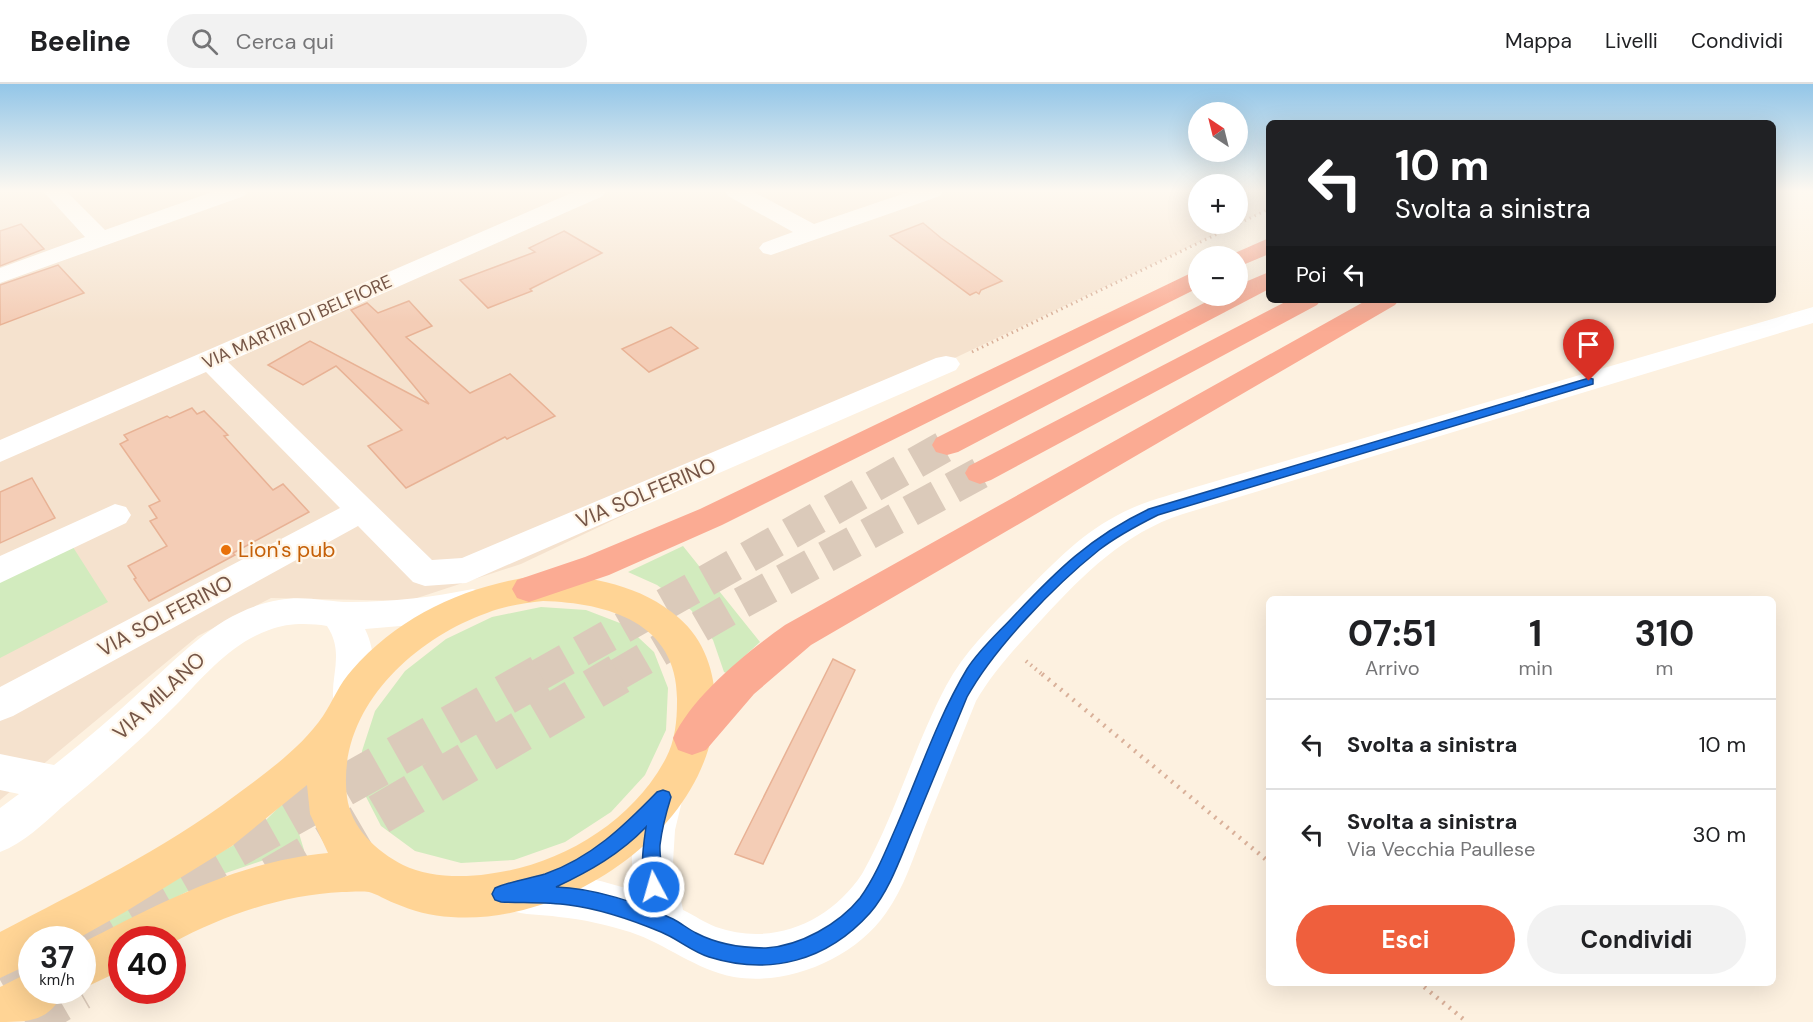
<!DOCTYPE html>
<html lang="it">
<meta charset="utf-8">
<style>
:root{--surface:#fff;--page:#f2f2f2;--text:#202124;--muted:#757577;--line:#e0e0e0;--accent:#ef5f3d}
body{margin:0;font-family:"DM Sans",sans-serif;background:var(--page);color:var(--text);height:100vh;display:flex;flex-direction:column;font-size:22px;white-space:nowrap}
*{box-sizing:border-box;margin:0}
p{font-size:20px;color:var(--muted)}
.icon{flex:none;width:33px;height:33px;fill:none;stroke:currentColor;stroke-width:2;stroke-linecap:round;stroke-linejoin:round}
.map{position:relative;flex:1;overflow:hidden}
.panel{position:absolute;left:1266px;top:512px;width:510px;height:390px;display:flex;flex-direction:column;background:var(--surface);border-radius:9px;box-shadow:0 6px 24px #0002}
.panel>*{flex:none}
.hud{position:absolute;left:1266px;top:36px;width:510px;height:183px;border-radius:9px;box-shadow:0 6px 24px #0002;background:#202124;color:#fff;overflow:hidden}
.needle{width:39px;rotate:325deg}
.controls{position:absolute;left:1188px;top:18px;display:grid;gap:12px}
.controls a{display:grid;place-items:center;width:60px;height:60px;border-radius:50%;background:var(--surface);box-shadow:0 6px 24px #0002;font-size:30px}
.speed{position:absolute;left:18px;top:842px;display:flex;gap:12px;font-size:30px;font-weight:700;text-align:center}
.speed>*{display:grid;place-content:center;width:78px;height:78px;border-radius:50%;background:var(--surface);box-shadow:0 6px 24px #0002;line-height:1}
.speed small{font-size:15px;font-weight:400}
.speed .limit{border:9px solid #d22;background:#fff;color:#111}
.pin{position:absolute;display:grid;place-items:center;width:51px;height:51px;color:#fff;margin:-62px -26px;border-radius:50% 50% 50% 0;rotate:-45deg;box-shadow:0 0 6px #0007}
.pin .icon{rotate:45deg}
.me{position:absolute;width:66px;margin:-33px;rotate:354deg;stroke-linejoin:round;filter:drop-shadow(0 0 4px #0008)}
.turn{display:flex;align-items:center;gap:21px;height:126px;padding:0 30px;font-size:27px}
.turn .icon{width:78px;height:78px;stroke-width:2.5}
.turn b{display:block;font-size:42px;line-height:51px}
.then{display:flex;align-items:center;height:57px;padding:0 30px;background:#0003;gap:12px;font-size:22px}
.eta{display:flex;justify-content:space-evenly;align-items:center;height:102px;text-align:center}
.eta b{font-size:36px;font-weight:700;line-height:42px}
.cta{display:flex;gap:12px;margin-top:auto;padding:12px 30px}
.cta a{flex:1;height:69px;border-radius:36px;background:var(--accent);color:#fff;font-size:24px;font-weight:700;line-height:69px;text-align:center}
.cta a+a{background:var(--page);color:var(--text)}
ul{padding:0;list-style:none}
li{display:flex;align-items:center;gap:18px;height:90px;padding:0 30px;border-top:2px solid var(--line)}
li div{flex:1}
li b{display:block;font-size:22px}
li em{font-style:normal}
header{display:flex;align-items:center;gap:36px;box-sizing:border-box;height:84px;padding:0 30px;background:var(--surface);border-bottom:2px solid var(--line)}
header strong{font-size:28px}
nav{display:flex;gap:33px;margin-inline-start:auto;font-size:21px}
.search{width:420px;height:54px;background:var(--page);display:flex;align-items:center;gap:15px;box-sizing:border-box;padding:0 21px;border-radius:33px;color:var(--muted);font-size:22px}
.map>svg:first-child{display:block}
</style>
<header>
<strong>Beeline</strong>
<div class="search"><svg class="icon" aria-label="search" viewBox="0 0 24 24"><circle cx="10" cy="10" r="6"/><path d="M15 15l6 6"/></svg>Cerca qui</div>
<nav><a>Mappa</a><a>Livelli</a><a>Condividi</a></nav>
</header>
<div class="map">
<svg width="1813" height="938" viewBox="0 0 1813 938">
<rect width="100%" height="100%" fill="#fdf1e0"/>
<path fill="#f5e2ce" d="M 0,107 L 1198,107 L 1198,140 L 1238,140 L 1238,107 L 1269,107 L 1269,125 L 521,480 L 408,517 L 271,514 L 198,552 L 0,716 Z"/>
<path fill="#d2ebbe" d="M 71,460 L 108,518 L 0,574 L 0,494 Z
M 683,462 L 760,558 L 726,589 L 724,588 L 713,556 L 691,526 L 657,501 L 628,488 Z
M 541,523 L 586,526 L 625,541 L 654,568 L 668,604 L 666,646 L 645,691 L 611,728 L 565,758 L 514,776 L 461,779 L 415,767 L 381,742 L 363,707 L 362,667 L 375,627 L 405,587 L 446,555 L 492,533 Z
M 289,718 L 294,721 L 297,743 L 304,766 L 300,769 L 270,774 L 217,792 L 83,862 L 82,855 L 64,855 L 232,762 L 260,742 L 280,722 Z"/>
<path fill="#f4cdb6" stroke="#e8b295" stroke-width="1.5" d="M 923,139 L 941,154 L 1002,197 L 981,206 L 979,210 L 976,208 L 970,211 L 890,152 Z
M 21,140 L 44,165 L 0,182 L 0,147 Z
M 564,147 L 602,169 L 530,205 L 532,207 L 488,224 L 460,196 L 535,168 L 529,164 Z
M 58,181 L 84,209 L 0,241 L 0,201 Z
M 409,217 L 432,242 L 406,253 L 470,309 L 510,290 L 555,332 L 507,355 L 505,353 L 406,404 L 368,362 L 402,346 L 336,282 L 303,301 L 268,281 L 310,257 L 429,320 L 351,226 L 367,219 L 378,229 Z
M 671,243 L 698,264 L 649,288 L 622,265 Z
M 192,324 L 197,330 L 204,327 L 228,351 L 224,352 L 273,406 L 283,400 L 309,428 L 233,469 L 235,471 L 149,517 L 134,495 L 136,494 L 128,482 L 167,462 L 150,437 L 157,434 L 149,422 L 160,417 L 120,360 L 128,356 L 124,351 L 167,332 L 170,334 Z
M 32,394 L 55,434 L 0,459 L 0,408 Z
M 833,575 L 855,586 L 763,780 L 735,770 Z"/>
<g fill="none" stroke-linecap="round" stroke-linejoin="round">
<path stroke="#dbcaba" stroke-width="32" stroke-dasharray="32 16" stroke-linecap="butt" d="M 539,591 L 947,361
M 617,591 L 732,524 L 980,389"/>
<path stroke="#dbcaba" stroke-width="41" stroke-dasharray="41 21" stroke-linecap="butt" d="M 272,793 L 619,590
M 73,855 L 542,590
M 0,896 L 32,878
M 25,938 L 80,906"/>
<path stroke="#d9b099" stroke-width="3" stroke-dasharray="1.5 4" stroke-linecap="butt" d="M 972,268 L 1269,125"/>
<path stroke="#d9b099" stroke-width="4" stroke-dasharray="1.5 4.5" stroke-linecap="butt" d="M 1026,577 L 1043,591"/>
<path stroke="#d9b099" stroke-width="4.5" stroke-dasharray="2 6" stroke-linecap="butt" d="M 1042,590 L 1269,778
M 1418,898 L 1467,938"/>
<path fill="#fff" fill-rule="evenodd" d="M 43,107 L 66,107 L 105,146 L 215,107 L 247,107 L 244,112 L 0,199 L 0,184 L 85,153 Z
M 576,107 L 606,107 L 603,112 L 228,278 L 432,476 L 462,474 L 936,274 L 946,272 L 956,274 L 960,280 L 956,286 L 466,499 L 425,502 L 413,498 L 358,442 L 13,632 L 0,637 L 0,603 L 340,424 L 206,288 L 0,378 L 0,356 Z
M 725,107 L 752,107 L 814,140 L 911,107 L 943,107 L 940,112 L 771,171 L 763,169 L 759,164 L 763,159 L 793,148 L 728,112 Z
M 1813,223 L 1813,239 L 1183,430 C 1124,449 1084,490 1043,534 C 1019,560 994,586 976,617 C 959,659 942,701 925,743 C 914,772 904,804 886,829 C 854,875 788,902 734,893 C 696,886 666,860 630,848 C 607,841 583,835 559,833 C 540,830 524,832 506,825 L 499,810 L 506,795 C 544,780 597,795 635,807 C 628,770 633,734 649,700 L 663,695 L 677,700 L 683,713 L 675,746 L 673,778 L 683,826 C 694,831 705,839 716,843 C 773,863 830,838 862,790 C 896,730 914,662 946,602 C 964,568 992,541 1019,514 C 1049,484 1078,452 1116,432 C 1139,419 1164,413 1189,405 Z
M 115,420 L 126,423 L 131,431 L 126,439 L 0,499 L 0,472 Z
M 473,505 L 485,509 L 490,518 L 485,527 L 424,540 L 365,545 C 378,571 375,605 363,629 L 350,634 L 337,629 C 324,602 348,573 327,542 C 308,539 287,539 269,546 C 231,559 204,592 177,620 C 141,656 101,691 62,723 C 43,740 24,759 0,768 L 0,724 L 19,710 L 0,706 L 0,670 L 54,681 C 85,657 115,631 144,604 C 185,567 221,526 279,516 C 304,511 326,518 351,518 C 392,518 433,513 473,505 Z"/>
<path fill="#ffd495" fill-rule="evenodd" d="M 543,491 C 592,492 641,501 679,534 C 712,562 721,611 712,651 C 689,759 558,841 451,833 C 431,832 413,827 394,819 C 386,816 377,810 369,808 C 361,807 350,808 342,808 C 282,811 225,831 172,859 L 172,855 L 122,855 L 122,886 L 82,905 L 82,859 C 160,819 239,777 328,769 L 310,730 L 307,701 L 232,762 L 125,828 L 77,855 L 32,855 L 32,879 L 0,894 L 0,848 C 80,806 163,766 236,711 C 266,689 302,663 323,632 C 333,617 339,600 352,586 C 401,530 470,500 543,491 ZM 543,517 C 609,519 679,539 677,618 C 677,637 675,657 666,674 C 632,739 558,782 488,790 C 461,794 427,793 403,781 C 376,767 351,744 347,713 C 336,627 411,556 487,529 C 505,522 524,519 543,517 Z
M 32,887 L 32,906 L 64,906 C 51,937 30,938 0,938 L 0,903 Z"/>
<path fill="#fbab93" fill-rule="evenodd" d="M 1269,154 L 1269,170 L 1238,183 L 1238,172 L 1228,172 Z
M 1198,188 L 1198,204 L 722,441 L 609,491 L 529,518 L 517,514 L 512,505 L 517,496 L 585,473 L 700,425 L 1189,190 Z
M 1269,188 L 1269,205 L 958,368 L 947,371 L 936,368 L 932,361 L 936,354 L 1218,212 L 1238,212 L 1238,201 Z
M 1289,216 L 1321,216 L 1317,221 L 991,396 L 980,400 L 969,396 L 965,389 L 969,382 Z
M 1367,216 L 1399,216 L 1395,221 L 811,561 L 754,610 L 706,666 L 692,671 L 678,666 L 673,654 C 693,611 747,568 785,541 Z"/>
</g>
<linearGradient id="sky" x2="0" y2="1"><stop stop-color="#93c6e8"/><stop offset="0.45" stop-color="#fef9f1"/><stop offset="1" stop-color="#fef9f1" stop-opacity="0"/></linearGradient>
<rect width="1813" height="238" fill="url(#sky)"/>
<path fill="#1a73e8" stroke="#114b97" stroke-width="1.5" d="M 1589,294 L 1593,295 L 1593,300 L 1158,431 C 1138,441 1117,452 1099,466 C 1054,502 994,564 967,613 C 949,657 931,700 913,744 C 901,772 890,806 870,829 C 827,877 770,892 709,873 C 691,867 678,855 661,848 C 632,836 601,825 569,821 C 547,818 524,819 501,818 L 495,816 L 492,810 L 495,804 C 511,797 528,795 545,790 C 591,774 624,742 657,708 L 663,706 L 669,708 L 671,713 C 666,729 662,744 660,761 C 659,775 666,796 660,809 L 654,811 L 648,809 C 639,788 643,764 646,743 C 620,770 590,787 556,803 C 593,804 640,819 673,835 C 681,839 688,845 696,849 C 717,860 743,864 766,864 C 800,862 839,840 860,814 C 876,792 886,766 897,741 C 919,690 938,633 967,585 C 979,566 997,550 1012,534 C 1056,487 1090,453 1149,425 Z"/>
<circle fill="#e8710a" stroke="#fff5e7" stroke-width="2" cx="226" cy="466" r="6"/>
<g text-anchor="middle" stroke-width="4.5" stroke-linejoin="round" paint-order="stroke">
<g font-size="18" fill="#755546" stroke="#fff5e7">
<text transform="translate(297 238) rotate(-24)" y="6">VIA MARTIRI DI BELFIORE</text>
</g>
<g font-size="21" fill="#755546" stroke="#fff5e7">
<text transform="translate(646 409) rotate(-23)" y="7">VIA SOLFERINO</text>
<text transform="translate(165 532) rotate(-28)" y="7">VIA SOLFERINO</text>
<text transform="translate(159 612) rotate(-43)" y="7">VIA MILANO</text>
</g>
<g font-size="21" fill="#c56008" stroke="#fff5e7" text-anchor="start">
<text x="238" y="473">Lion's pub</text>
</g>
</g>
</svg>
<div class="controls">
<a><svg class="needle" viewBox="-14 -14 28 28"><path d="M0-13l5 13h-10z" fill="#e53935"/><path d="M0 13l5-13h-10z" fill="#757577"/></svg></a>
<a>+</a>
<a>−</a>
</div>
<div class="speed"><div>37<small>km/h</small></div><div class="limit">40</div></div>
<div class="pin" style="left:1589px;top:297px;background:#d93025"><svg class="icon" aria-label="arrive" viewBox="0 0 24 24"><path d="M6 21V4h12l-3 4 3 4H6"/></svg></div>
<svg class="me" style="left:654px;top:803px" viewBox="-20 -20 40 40"><circle r="17" fill="#1a73e8" stroke="#fff" stroke-width="3"/><path d="M0-11L8 9 0 5-8 9z" fill="#fff"/></svg>
<div class="hud">
<div class="turn"><svg class="icon" aria-label="left" viewBox="0 0 24 24"><path d="M17 20v-9H6M10 6l-5 5 5 5"/></svg><div><b>10 m</b>Svolta a sinistra</div></div>
<div class="then">Poi<svg class="icon" aria-label="left" viewBox="0 0 24 24"><path d="M17 20v-9H6M10 6l-5 5 5 5"/></svg></div>
</div>
<section class="panel">
<div class="eta">
<div><b>07:51</b><p>Arrivo</p></div>
<div><b>1</b><p>min</p></div>
<div><b>310</b><p>m</p></div>
</div>
<ul>
<li><svg class="icon" aria-label="left" viewBox="0 0 24 24"><path d="M17 20v-9H6M10 6l-5 5 5 5"/></svg><div><b>Svolta a sinistra</b></div><em>10 m</em></li>
<li><svg class="icon" aria-label="left" viewBox="0 0 24 24"><path d="M17 20v-9H6M10 6l-5 5 5 5"/></svg><div><b>Svolta a sinistra</b><p>Via Vecchia Paullese</p></div><em>30 m</em></li>
</ul>
<div class="cta"><a>Esci</a><a>Condividi</a></div>
</section>
</div>
